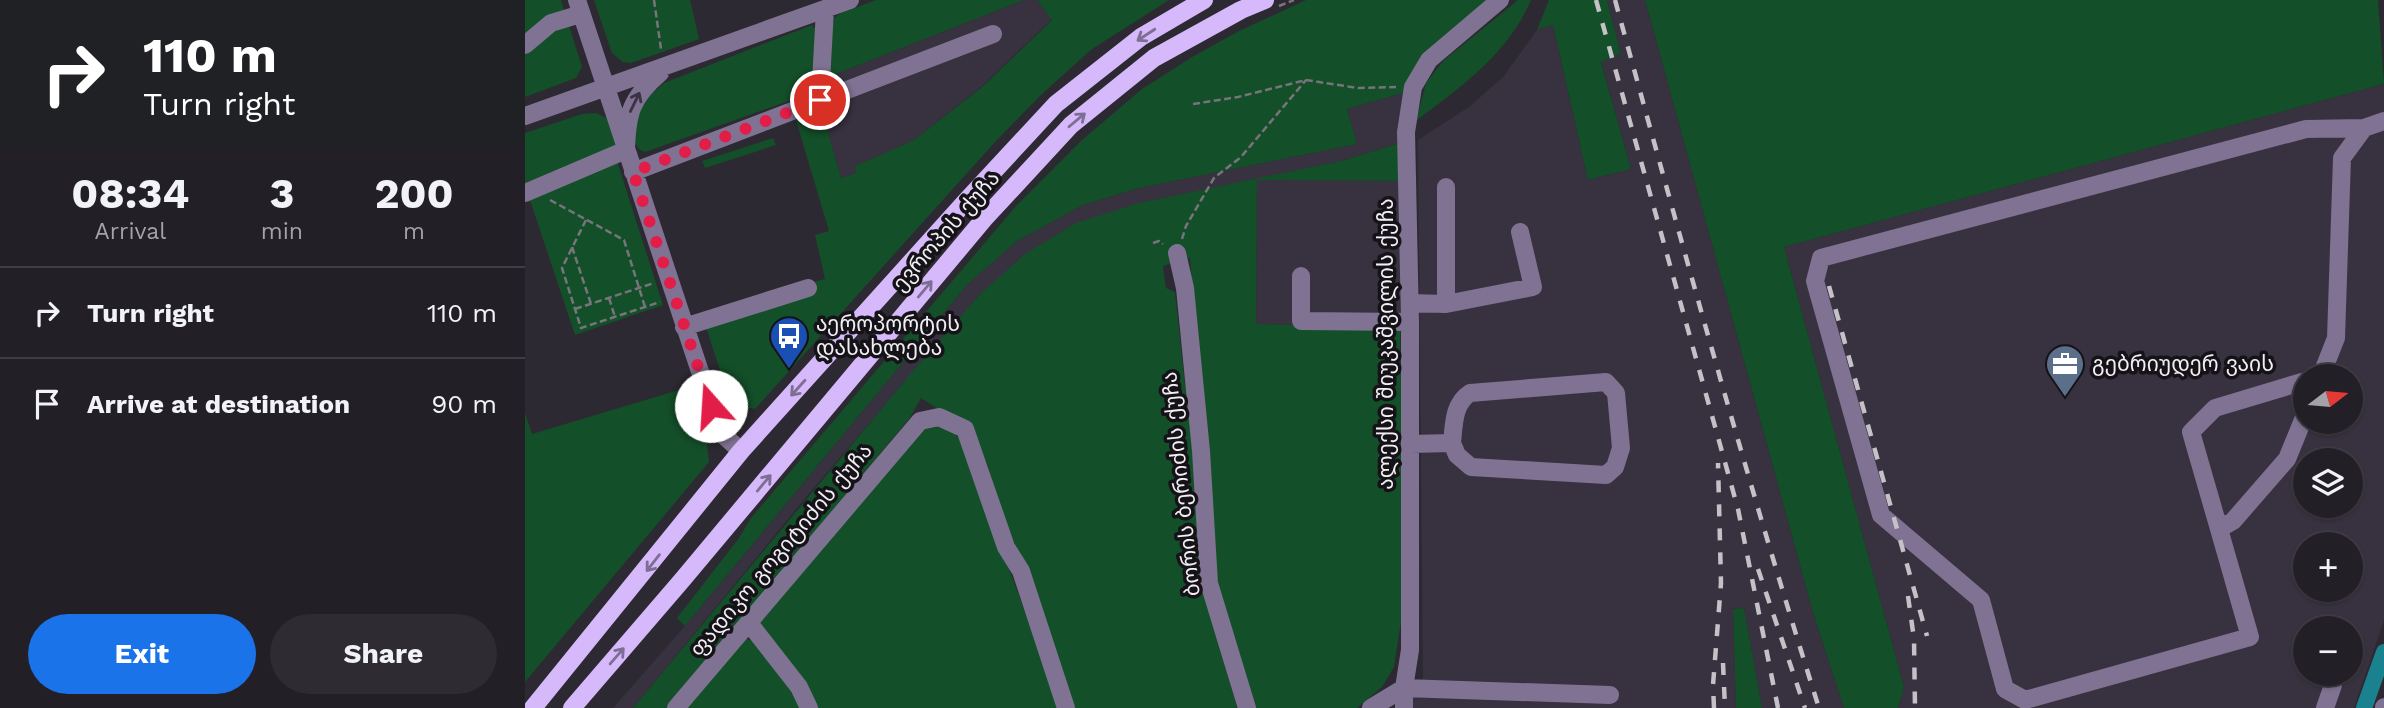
<!DOCTYPE html>
<meta charset="utf-8">
<style>
:root{--surface:#221f26;--page:#2e2c32;--text:#f1f3f6;--muted:#a2a2a7;--line:#3f3d43;--accent:#1a73e8}
body{margin:0;font-family:"Work Sans","Noto Sans Georgian",sans-serif;background:var(--page);color:var(--text);height:100vh;display:flex;flex-direction:column;font-size:26px;white-space:nowrap}
*{box-sizing:border-box;margin:0}
p{font-size:23px;color:var(--muted)}
.icon{flex:none;width:38px;height:38px;fill:none;stroke:currentColor;stroke-width:2;stroke-linecap:round;stroke-linejoin:round}
.map{position:relative;flex:1;overflow:hidden}
.side{display:flex;flex-direction:column;background:var(--surface);width:525px}
.side>*{flex:none}
.top-card{background:#202124;color:#fff;overflow:hidden}
.needle{width:46px;rotate:74deg}
.controls{position:absolute;left:1768px;top:364px;display:grid;gap:14px}
.controls a{display:grid;place-items:center;width:70px;height:70px;border-radius:50%;background:var(--surface);box-shadow:0 2px 5px #0004,0 0 0 2px var(--line);font-size:35px}
.pin{position:absolute;display:grid;place-items:center;width:60px;height:60px;color:#fff;margin:-30px;border:4px solid #fff;border-radius:50%;box-shadow:0 2px 7px #0007}
.me{position:absolute;width:77px;margin:-38px;rotate:341deg;stroke-linejoin:round;filter:drop-shadow(0 0 5px #0008)}
.turn{display:flex;align-items:center;gap:24px;height:147px;padding:0 28px;font-size:32px}
.turn .icon{width:91px;height:91px;stroke-width:2.5}
.turn b{display:block;font-size:49px;line-height:60px}
.eta{display:flex;justify-content:space-evenly;align-items:center;height:119px;text-align:center}
.eta b{font-size:42px;font-weight:700;line-height:49px}
.action{display:flex;gap:14px;margin-top:auto;padding:14px 28px}
.action a{flex:1;height:80px;border-radius:42px;background:var(--accent);color:#fff;font-size:28px;font-weight:700;line-height:80px;text-align:center}
.action a+a{background:var(--page);color:var(--text)}
ul{padding:0;list-style:none}
li{display:flex;align-items:center;gap:21px;height:91px;padding:0 28px;border-top:2px solid var(--line)}
li div{flex:1}
li b{display:block;font-size:26px}
li em{font-style:normal}
main{display:flex;flex:1;min-height:0}
.map>svg:first-child{display:block}
</style>
<main>
<section class="side">
<div class="top-card">
<div class="turn"><svg class="icon" aria-label="right" viewBox="0 0 24 24"><path d="M7 20v-9h11M14 6l5 5-5 5"/></svg><div><b>110 m</b>Turn right</div></div>
</div>
<div class="eta">
<div><b>08:34</b><p>Arrival</p></div>
<div><b>3</b><p>min</p></div>
<div><b>200</b><p>m</p></div>
</div>
<ul>
<li><svg class="icon" aria-label="right" viewBox="0 0 24 24"><path d="M7 20v-9h11M14 6l5 5-5 5"/></svg><div><b>Turn right</b></div><em>110 m</em></li>
<li><svg class="icon" aria-label="arrive" viewBox="0 0 24 24"><path d="M6 21V4h12l-3 4 3 4H6"/></svg><div><b>Arrive at destination</b></div><em>90 m</em></li>
</ul>
<div class="action"><a>Exit</a><a>Share</a></div>
</section>
<div class="map">
<svg width="1859" height="708" viewBox="0 0 1859 708">
<rect width="100%" height="100%" fill="#2d2932"/>
<path fill="#38313f" fill-rule="evenodd" d="M 499,0 L 512,0 L 527,19 L 456,87 L 389,140 L 331,166 L 331,173 L 316,178 L 297,110 L 306,76 Z
M 1082,0 L 1120,0 L 1289,616 L 1319,708 L 1237,708 L 1219,608 L 1208,609 L 1211,708 L 885,708 L 885,701 L 898,678 L 893,140 L 944,107 L 978,77 L 1012,30 L 1028,25 L 1063,180 L 1106,169 L 1076,61 L 1096,54 Z
M 1859,84 L 1859,620 L 1829,708 L 1373,708 L 1379,687 L 1259,247 ZM 1780,376 L 1825,376 L 1825,422 L 1780,422 ZM 1780,460 L 1825,460 L 1825,506 L 1780,506 ZM 1780,544 L 1825,544 L 1825,590 L 1780,590 ZM 1780,628 L 1825,628 L 1825,674 L 1780,674 Z
M 878,93 L 872,130 L 875,143 L 816,161 L 736,179 L 876,181 L 875,326 L 731,324 L 732,179 L 455,294 L 282,496 L 108,708 L 88,708 L 160,626 L 442,285 L 492,241 L 558,205 L 614,188 L 832,144 L 822,109 Z"/>
<path fill="#134f29" d="M 0,0 L 36,0 L 57,67 L 51,78 L 0,97 Z
M 69,0 L 165,0 L 174,39 L 106,63 L 98,62 L 87,53 Z
M 351,0 L 499,0 L 306,76 L 301,69 L 309,18 L 316,13 Z
M 512,0 L 644,0 L 567,49 L 517,94 L 470,142 L 230,409 L 210,405 L 204,398 L 181,327 L 292,291 L 288,282 L 300,279 L 290,235 L 304,231 L 270,117 L 297,110 L 316,178 L 331,173 L 330,166 L 389,140 L 457,87 L 527,20 Z
M 781,0 L 966,0 L 919,36 L 895,58 L 878,93 L 822,109 L 832,144 L 614,188 L 558,205 L 492,241 L 442,285 L 160,626 L 152,618 L 214,538 L 226,518 L 491,206 L 557,140 L 617,89 L 667,57 L 714,31 Z
M 993,0 L 1006,0 C 984,53 935,88 891,121 L 901,83 L 918,61 Z
M 1024,0 L 1082,0 L 1096,54 L 1076,62 L 1106,169 L 1063,180 L 1028,25 L 1012,30 Z
M 1120,0 L 1853,0 L 1859,84 L 1259,247 L 1379,687 L 1373,708 L 1319,708 L 1289,616 Z
M 287,25 L 293,32 L 289,92 L 120,152 L 114,149 L 110,143 L 109,117 L 122,98 L 139,83 Z
M 71,113 L 82,118 L 94,145 L 0,184 L 0,133 L 57,114 Z
M 248,138 L 251,145 L 180,168 L 177,161 Z
M 875,143 L 876,181 L 732,180 L 731,324 L 875,326 L 880,596 L 869,667 L 857,687 L 832,708 L 724,708 L 689,585 L 665,258 L 638,266 L 641,288 L 650,292 L 660,385 L 664,398 L 677,585 L 712,708 L 547,708 L 493,550 L 470,502 L 463,465 L 445,430 L 396,398 L 384,419 L 142,708 L 108,708 L 393,365 L 455,294 L 500,254 L 551,223 L 614,203 L 816,161 Z
M 92,161 L 138,305 L 50,335 L 3,194 Z
M 164,387 L 182,443 L 184,462 L 0,682 L 0,413 L 7,434 Z
M 400,423 L 422,427 L 436,440 L 536,708 L 288,708 L 232,622 Z
M 1219,608 L 1237,708 L 1211,708 L 1208,609 Z
M 219,638 L 239,645 L 277,708 L 162,708 Z"/>
<g fill="none" stroke-linecap="round" stroke-linejoin="round">
<path stroke="#1a828e" stroke-width="16" d="M 1839,708 L 1859,652"/>
<path stroke="#78747c" stroke-width="2.5" stroke-dasharray="7 3.5" stroke-linecap="butt" d="M 129,0 L 136,49
M 754,6 L 769,0
M 668,104 L 713,97 L 781,80 L 833,88 L 871,87
M 25,200 L 99,240 L 120,307
M 61,220 L 37,268 L 56,328 L 135,302
M 657,239 L 661,226 L 689,178 L 716,157 L 781,80
M 628,243 L 634,241 L 638,244
M 47,247 L 66,304
M 84,298 L 90,317
M 50,309 L 129,283"/>
<path stroke="#807292" stroke-width="18" d="M 52,0 L 195,432 L 216,451
M 0,45 L 26,23 L 56,14
M 295,100 L 300,9
M 0,116 L 325,0
M 108,172 L 468,34
M 0,193 L 101,150 C 102,113 106,98 135,73
M 652,253 L 660,288 L 676,451 L 684,583 L 722,708
M 776,276 L 776,321 L 885,322
M 885,303 L 921,304 L 1008,287 L 995,232
M 921,304 L 921,187
M 159,327 L 283,288
M 1796,376 L 1811,338 L 1817,158 L 1839,128
M 1780,415 L 1762,459 L 1708,521 L 1694,529 L 1725,637 L 1500,700 L 1480,689 L 1456,600 L 1356,515 L 1290,281 L 1296,258 L 1781,129 L 1839,128 L 1859,121
M 885,444 L 927,443 L 932,455 L 946,467 L 1081,475 L 1090,467 L 1096,448 L 1091,393 L 1081,382 L 945,393 C 928,404 929,425 927,443
M 1694,529 L 1666,432 L 1690,408 L 1780,381
M 224,623 L 274,687 L 284,708
M 879,688 L 1085,695
M 151,708 L 395,421 L 414,417 L 440,429 L 481,547 L 496,571 L 541,708
M 846,708 L 879,688
M 879,708 L 879,688 L 885,650 L 885,322 L 881,132 L 888,87 L 904,60 L 975,0
M 1800,708 L 1808,685
M 1859,708 L 1859,707"/>
<path stroke="#d6b9fb" stroke-width="18" d="M 8,708 L 216,451 L 441,201 L 531,104 L 616,37 L 679,0
M 47,708 L 158,579 L 459,219 L 546,125 L 629,58 L 716,10 L 740,0"/>
<path stroke="#c4c1c7" stroke-width="4.5" stroke-dasharray="12 12" stroke-linecap="butt" d="M 1071,0 L 1213,509 L 1253,708
M 1090,0 C 1155,237 1220,474 1294,708
M 1304,286 L 1402,636
M 1233,569 L 1280,708
M 1383,596 L 1389,639 L 1390,708
M 1198,663 L 1200,708
M 1189,708 L 1188,685 L 1196,583 L 1193,463"/>
</g>
<defs><path id="oneway-shaft" d="M-6 0H5M1.5-3L5.5 0L1.5 3" fill="none" stroke-width="1.6" stroke-linecap="round" stroke-linejoin="round" transform="scale(1.75)"/></defs>
<g stroke="#7f6e94">
<use href="#oneway-shaft" transform="translate(621 35) rotate(147)"/>
<use href="#oneway-shaft" transform="translate(552 120) rotate(-40)"/>
<use href="#oneway-shaft" transform="translate(400 289) rotate(-50)"/>
<use href="#oneway-shaft" transform="translate(273 388) rotate(132)"/>
<use href="#oneway-shaft" transform="translate(239 483) rotate(-50)"/>
<use href="#oneway-shaft" transform="translate(128 563) rotate(128)"/>
<use href="#oneway-shaft" transform="translate(92 656) rotate(-49)"/>
</g>
<use stroke="#3a3442" href="#oneway-shaft" transform="translate(110 102) rotate(-64)"/>
<g fill="none" stroke-linecap="round" stroke-linejoin="round">
<path stroke="#e11d48" stroke-width="12" stroke-dasharray="0 21.6" d="M 186,406 L 108,172 L 295,100"/>
</g>
<defs>
<symbol id="bus-pin" viewBox="-11 -11 22 30"><path d="M0 17L-7.5 6A9.5 9.5 0 1 1 7.5 6Z" fill="#1a4fb4" stroke="#151317"/><path d="M-5-6H5V4H4V6H2V4H-2V6H-4V4H-5ZM-3.5-4V0h7V-4ZM-3.5 1.2v1.5H-2V1.2ZM2 1.2v1.5H3.5V1.2Z" fill="#fff"/></symbol>
<symbol id="office-pin" viewBox="-11 -11 22 30"><path d="M0 17L-7.5 6A9.5 9.5 0 1 1 7.5 6Z" fill="#5c6f8a" stroke="#151317"/><path d="M-6-3h4V-5.5h4V-3h4V5H-6ZM-1-4.5V-3h2v-1.5ZM-6 0V1H6V0Z" fill="#fff"/></symbol>
</defs>
<g fill-rule="evenodd">
<use href="#bus-pin" x="242" y="314" width="44" height="60"/>
<use href="#office-pin" x="1518" y="342" width="44" height="60"/>
</g>
<g text-anchor="middle" stroke-width="7" stroke-linejoin="round" paint-order="stroke">
<g font-size="21" fill="#f1eef4" stroke="#151317">
<text transform="translate(421 231) rotate(-49)" y="7">ევროპის ქუჩა</text>
<text transform="translate(861 344) rotate(-90)" y="7">ალექსი შიუკაშვილის ქუჩა</text>
<text transform="translate(656 484) rotate(-96)" y="7">ბორის ბერიძის ქუჩა</text>
<text transform="translate(256 550) rotate(-50)" y="7">ფადიკო გოგიტიძის ქუჩა</text>
</g>
<g font-size="21" fill="#f1eef4" stroke="#151317" text-anchor="start">
<text x="291" y="331">აეროპორტის<tspan x="291" dy="24">დასახლება</tspan></text>
<text x="1567" y="371">გებრიუდერ ვაის</text>
</g>
</g>
</svg>
<div class="controls">
<a><svg class="needle" viewBox="-14 -14 28 28"><path d="M0-13l5 13h-10z" fill="#e53935"/><path d="M0 13l5-13h-10z" fill="#a2a2a7"/></svg></a>
<a><svg class="icon" aria-label="layers" viewBox="0 0 24 24"><path d="M12 4l9 5-9 5-9-5zM3 14l9 5 9-5"/></svg></a>
<a>+</a>
<a>−</a>
</div>
<div class="pin" style="left:295px;top:100px;background:#d93025"><svg class="icon" aria-label="arrive" viewBox="0 0 24 24"><path d="M6 21V4h12l-3 4 3 4H6"/></svg></div>
<svg class="me" style="left:186px;top:406px" viewBox="-20 -20 40 40"><circle r="19" fill="#fff"/><path d="M0-13L10 11 0 6-10 11z" fill="#e11d48"/></svg>
</div>
</main>
